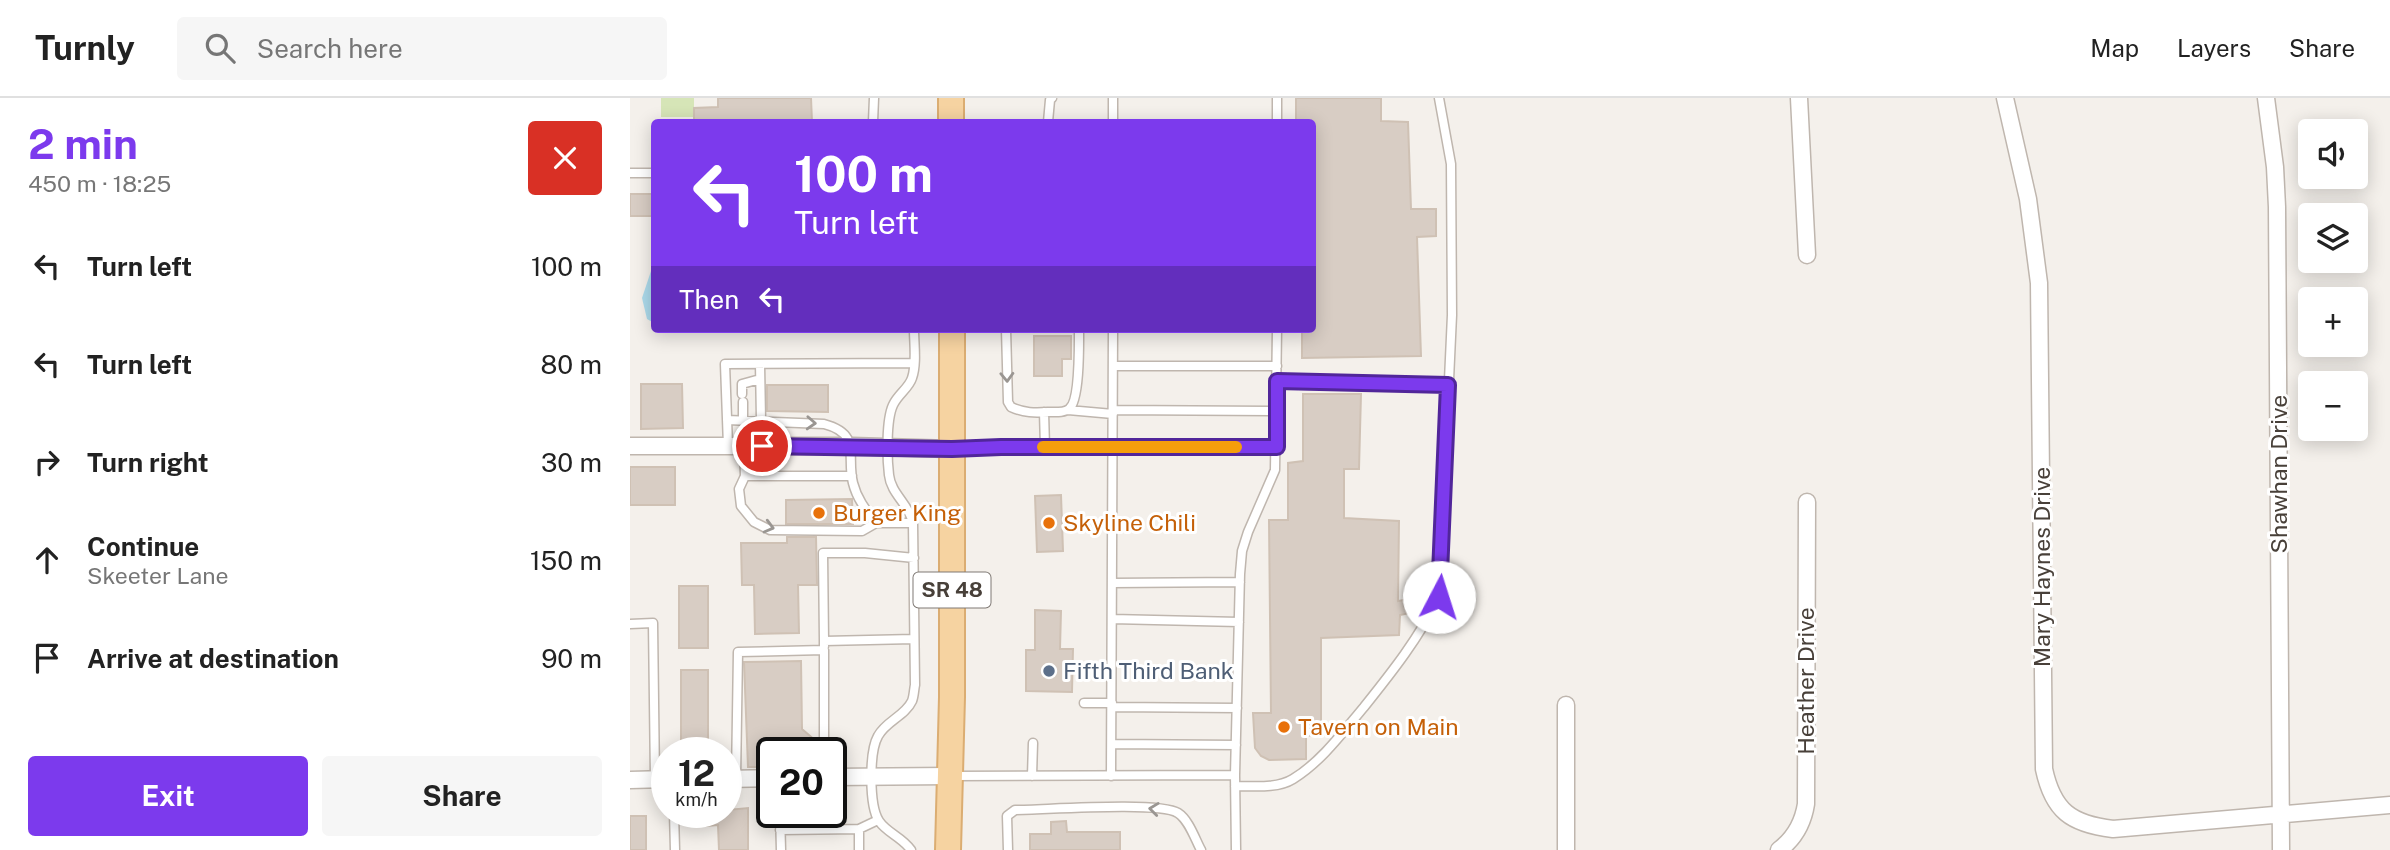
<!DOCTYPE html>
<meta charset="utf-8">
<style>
:root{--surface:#fff;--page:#f6f6f6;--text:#222;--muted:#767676;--line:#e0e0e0;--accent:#7c3aed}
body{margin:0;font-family:"Public Sans",sans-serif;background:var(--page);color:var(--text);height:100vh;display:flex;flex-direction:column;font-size:26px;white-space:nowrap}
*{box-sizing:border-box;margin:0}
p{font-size:23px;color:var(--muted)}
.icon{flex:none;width:38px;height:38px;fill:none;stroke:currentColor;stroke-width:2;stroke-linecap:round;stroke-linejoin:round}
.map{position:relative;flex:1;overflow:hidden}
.sheet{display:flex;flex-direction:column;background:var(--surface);width:630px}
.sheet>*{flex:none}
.banner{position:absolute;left:21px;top:21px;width:665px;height:214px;border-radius:7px;box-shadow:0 4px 18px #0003;background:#7c3aed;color:#fff;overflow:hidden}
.tools{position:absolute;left:1668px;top:21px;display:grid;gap:14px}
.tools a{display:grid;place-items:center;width:70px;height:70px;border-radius:7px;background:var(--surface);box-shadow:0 4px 18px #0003;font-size:35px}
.speed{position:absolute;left:21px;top:639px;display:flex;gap:14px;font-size:35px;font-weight:700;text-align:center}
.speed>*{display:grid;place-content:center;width:91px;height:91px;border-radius:50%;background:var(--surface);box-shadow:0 4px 18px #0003;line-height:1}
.speed small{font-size:18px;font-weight:400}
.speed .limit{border:4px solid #111;border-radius:10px;background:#fff;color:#111}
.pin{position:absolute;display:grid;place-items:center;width:60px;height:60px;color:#fff;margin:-30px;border:4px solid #fff;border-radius:50%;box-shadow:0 2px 7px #0007}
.me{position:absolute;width:77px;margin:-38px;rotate:5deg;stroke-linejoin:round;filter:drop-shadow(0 0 5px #0008)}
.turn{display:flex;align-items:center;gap:24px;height:147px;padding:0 28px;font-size:32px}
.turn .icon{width:91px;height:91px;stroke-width:2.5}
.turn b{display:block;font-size:49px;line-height:60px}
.then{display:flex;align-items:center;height:66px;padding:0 28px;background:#0003;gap:14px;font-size:26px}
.round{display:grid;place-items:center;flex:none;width:74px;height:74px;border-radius:7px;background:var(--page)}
.summary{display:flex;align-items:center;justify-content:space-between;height:119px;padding:0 28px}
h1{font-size:42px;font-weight:700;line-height:52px;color:var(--accent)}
.cta{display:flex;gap:14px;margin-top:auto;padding:14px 28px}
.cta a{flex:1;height:80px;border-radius:7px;background:var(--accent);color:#fff;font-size:28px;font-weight:700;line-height:80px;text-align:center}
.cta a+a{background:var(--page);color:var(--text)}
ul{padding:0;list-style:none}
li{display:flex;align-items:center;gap:21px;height:98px;padding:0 28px}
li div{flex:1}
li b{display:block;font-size:26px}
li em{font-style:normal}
header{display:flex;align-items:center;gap:42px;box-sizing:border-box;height:98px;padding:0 35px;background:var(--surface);border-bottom:2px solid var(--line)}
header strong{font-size:33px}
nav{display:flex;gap:38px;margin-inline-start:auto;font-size:24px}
.search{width:490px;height:63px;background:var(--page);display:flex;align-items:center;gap:18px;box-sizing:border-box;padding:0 24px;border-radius:7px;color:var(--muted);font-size:26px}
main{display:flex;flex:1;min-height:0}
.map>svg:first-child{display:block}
</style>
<header>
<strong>Turnly</strong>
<div class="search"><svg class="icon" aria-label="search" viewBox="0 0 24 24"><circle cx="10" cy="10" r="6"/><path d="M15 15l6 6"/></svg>Search here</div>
<nav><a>Map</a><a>Layers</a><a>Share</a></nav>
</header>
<main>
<section class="sheet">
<div class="summary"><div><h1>2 min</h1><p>450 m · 18:25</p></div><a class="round" style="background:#d93025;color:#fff"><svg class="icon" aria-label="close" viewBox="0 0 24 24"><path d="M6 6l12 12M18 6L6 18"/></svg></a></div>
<ul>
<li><svg class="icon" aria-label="left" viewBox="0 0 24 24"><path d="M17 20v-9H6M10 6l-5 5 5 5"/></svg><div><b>Turn left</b></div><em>100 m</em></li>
<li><svg class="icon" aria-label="left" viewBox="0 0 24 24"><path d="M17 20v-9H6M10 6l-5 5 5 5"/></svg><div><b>Turn left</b></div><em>80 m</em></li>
<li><svg class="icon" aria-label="right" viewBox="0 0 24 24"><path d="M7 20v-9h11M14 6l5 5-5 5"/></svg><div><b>Turn right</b></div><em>30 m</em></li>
<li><svg class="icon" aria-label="ahead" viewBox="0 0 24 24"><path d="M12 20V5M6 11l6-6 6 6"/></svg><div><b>Continue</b><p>Skeeter Lane</p></div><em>150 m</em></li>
<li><svg class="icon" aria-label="arrive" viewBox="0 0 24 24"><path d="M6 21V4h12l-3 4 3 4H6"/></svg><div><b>Arrive at destination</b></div><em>90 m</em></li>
</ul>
<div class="cta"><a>Exit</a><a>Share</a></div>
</section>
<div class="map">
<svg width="1760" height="752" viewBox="0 0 1760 752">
<rect width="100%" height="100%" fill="#f4f0eb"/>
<path fill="#d6e5b7" d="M 31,0 L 64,0 L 64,19 L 31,19 Z"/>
<path fill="#acdaeb" d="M 24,164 L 24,225 L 17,221 L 12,200 Z"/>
<path fill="#d8cdc4" stroke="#cfc1b4" stroke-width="2" d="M 88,0 L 181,0 L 182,24 L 64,24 L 64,10 L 88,9 Z
M 666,0 L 751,0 L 751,23 L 778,24 L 781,111 L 806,111 L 806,138 L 787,139 L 791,258 L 672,260 L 672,231 L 682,231 L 682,24 L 666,24 Z
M 0,96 L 24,96 L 24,118 L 0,118 Z
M 404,238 L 441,238 L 441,261 L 432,261 L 432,278 L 404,278 Z
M 11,286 L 52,286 L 53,330 L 11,331 Z
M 137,287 L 198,287 L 198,314 L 137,313 Z
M 673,296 L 731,296 L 729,371 L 714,371 L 714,420 L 769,423 L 768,503 L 780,501 L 780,515 L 770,517 L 769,537 L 691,540 L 691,636 L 676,638 L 676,661 L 639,662 L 631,658 L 625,650 L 623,615 L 641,615 L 639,422 L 658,422 L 658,365 L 673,363 Z
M 0,369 L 45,369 L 45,407 L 0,407 Z
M 431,397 L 433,453 L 407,454 L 405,398 Z
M 222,401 L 223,426 L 156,426 L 156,402 Z
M 157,439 L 186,439 L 187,487 L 168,487 L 169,535 L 125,536 L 124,487 L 112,487 L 111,445 L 157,445 Z
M 49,488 L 78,488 L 78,550 L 49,550 Z
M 405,512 L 431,513 L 430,551 L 443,551 L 442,594 L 396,593 L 396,552 L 405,552 Z
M 171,563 L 172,631 L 187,644 L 187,654 L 142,654 L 142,669 L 118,669 L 114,564 Z
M 51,572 L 78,572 L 78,654 L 51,654 Z
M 118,710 L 118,752 L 89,752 L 88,727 L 77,728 L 77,714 Z
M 0,718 L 16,718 L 16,752 L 0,752 Z
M 436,723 L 437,734 L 490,734 L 490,752 L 400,752 L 400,736 L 421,736 L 421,724 Z"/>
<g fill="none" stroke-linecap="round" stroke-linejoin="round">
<defs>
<path id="lane" d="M 483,0 L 483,24
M 243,24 L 244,0
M 418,24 L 420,2 L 422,0
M 647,24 L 647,0
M 0,75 L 24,75
M 376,231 L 378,304 L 381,309 C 394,315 405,315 418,314 C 425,314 434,315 439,311 C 450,303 449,245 449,231
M 130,266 L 131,322
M 483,268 L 647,268
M 647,283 L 818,287
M 112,296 L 112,286 L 130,281
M 113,304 L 113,322
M 438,312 L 483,316
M 483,312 L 647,313
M 414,314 L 415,349
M 97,322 L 194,326 C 232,336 216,358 223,385 C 227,401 236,412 246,425
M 98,348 L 95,266 L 283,265
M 114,348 L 115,378 L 222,378
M 325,351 L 647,349
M 115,378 L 109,391 L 111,408 L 124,424 L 140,432 L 232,433 L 246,425 L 283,425
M 482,485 L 610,484
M 482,521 L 609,524
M 0,526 L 23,525 L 25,681
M 194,543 L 193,455 L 235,455 L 284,460
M 194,548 L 194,543 L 284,541
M 454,605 L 482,605
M 482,609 L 607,610
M 482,646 L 606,647
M 323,678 L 605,677
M 402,678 L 403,645
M 481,678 L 483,231
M 106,680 L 108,554 L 194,552 L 194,654
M 605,688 C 623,688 647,691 663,681 C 691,664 713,634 734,609 C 762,574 789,540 809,499 L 822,217 L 821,66 L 809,0
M 44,714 L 45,752
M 150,714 L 151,752
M 150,732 L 229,731 L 248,722
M 229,752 L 229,731
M 281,752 C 272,739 257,735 249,723 C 239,708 239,654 248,638 C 256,623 275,618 282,603 C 284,598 284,591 285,587 L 283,425 C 279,406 261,396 259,377 C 257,360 256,322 263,307 C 268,296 279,290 282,280 C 287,266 284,246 284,231
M 378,752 L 377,718 L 385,712 C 414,712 529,703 548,715 C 559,722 565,741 571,752
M 606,752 L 605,677 L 610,476 L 612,453 L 618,434 L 645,372 L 647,231"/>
<path id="street" d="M 1169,0 L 1177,157
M 1375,0 L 1398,101 L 1409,185 L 1414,671 C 1423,713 1441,726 1483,731 L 1760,707
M 1636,0 L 1645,69 L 1647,109 L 1651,752
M 0,348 L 222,348 L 322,351
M 201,679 L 320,678
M 96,681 L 142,680
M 0,682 L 37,681
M 936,752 L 936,607
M 1149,752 C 1165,740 1173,725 1176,706 L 1177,404"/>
<path id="primary" d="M 321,24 L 321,0
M 318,752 L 322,599 L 322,231"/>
</defs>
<use href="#lane" stroke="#bfb6ae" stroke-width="11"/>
<use href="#street" stroke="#bfb6ae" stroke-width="19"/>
<use href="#primary" stroke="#dbad72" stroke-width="28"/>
<use href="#lane" stroke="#fff" stroke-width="8"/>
<use href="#street" stroke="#fff" stroke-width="16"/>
<use href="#primary" stroke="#f6d3a1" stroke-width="24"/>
</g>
<defs><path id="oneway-chevron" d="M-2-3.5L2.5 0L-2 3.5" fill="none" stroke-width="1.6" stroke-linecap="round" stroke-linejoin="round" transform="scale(1.75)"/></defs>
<g stroke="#9a9692">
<use href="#oneway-chevron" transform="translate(377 279) rotate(88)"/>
<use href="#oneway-chevron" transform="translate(181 325) rotate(3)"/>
<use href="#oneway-chevron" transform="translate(139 429) rotate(15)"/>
<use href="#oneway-chevron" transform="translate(524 711) rotate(-173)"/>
</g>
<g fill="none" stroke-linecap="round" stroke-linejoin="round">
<defs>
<path id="route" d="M 132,348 L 322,351 L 371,349 L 647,349 L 647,283 L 818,287 L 809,499"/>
</defs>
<use href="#route" stroke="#51269a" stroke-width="18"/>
<use href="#route" stroke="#7c3aed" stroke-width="12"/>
<path stroke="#f59e0b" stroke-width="12" d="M 413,349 L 606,349"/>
</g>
<g fill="#e8710a" stroke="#fff" stroke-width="2.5">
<circle cx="189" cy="415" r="7"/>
<circle cx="419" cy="425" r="7"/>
<circle cx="654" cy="629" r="7"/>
</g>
<circle fill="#5c6f8a" stroke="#fff" stroke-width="2.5" cx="419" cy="573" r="7"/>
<g text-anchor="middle" stroke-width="6" stroke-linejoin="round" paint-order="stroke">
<rect fill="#fff" stroke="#7f7974" stroke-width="2" x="283.5" y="474.5" width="77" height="35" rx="5"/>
<g font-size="21" font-weight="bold" fill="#484039">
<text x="322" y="499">SR 48</text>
</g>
<g font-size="23" fill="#484039" stroke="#fff">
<text transform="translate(1649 376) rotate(-90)" y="8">Shawhan Drive</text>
<text transform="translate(1412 469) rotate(-90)" y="8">Mary Haynes Drive</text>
<text transform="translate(1176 583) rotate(-90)" y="8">Heather Drive</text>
</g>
<g font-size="23" fill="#c56008" stroke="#fff" text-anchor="start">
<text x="203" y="423">Burger King</text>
<text x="433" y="433">Skyline Chili</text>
<text x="668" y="637">Tavern on Main</text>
</g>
<g font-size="23" fill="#4e5e75" stroke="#fff" text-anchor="start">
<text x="433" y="581">Fifth Third Bank</text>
</g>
</g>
</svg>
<div class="tools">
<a><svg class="icon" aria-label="sound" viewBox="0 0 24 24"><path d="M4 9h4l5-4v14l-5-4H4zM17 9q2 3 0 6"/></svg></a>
<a><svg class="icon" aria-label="layers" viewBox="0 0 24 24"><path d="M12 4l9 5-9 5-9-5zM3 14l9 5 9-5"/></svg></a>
<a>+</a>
<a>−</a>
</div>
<div class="speed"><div>12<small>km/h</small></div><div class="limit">20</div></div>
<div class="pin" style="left:132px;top:348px;background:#d93025"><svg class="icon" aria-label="arrive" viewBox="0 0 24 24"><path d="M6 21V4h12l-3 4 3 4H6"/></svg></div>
<svg class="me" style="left:809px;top:499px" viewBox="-20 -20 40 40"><circle r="19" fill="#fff"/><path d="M0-13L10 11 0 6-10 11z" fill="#7c3aed"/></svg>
<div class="banner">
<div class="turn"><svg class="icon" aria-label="left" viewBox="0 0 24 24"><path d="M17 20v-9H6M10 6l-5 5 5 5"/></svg><div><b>100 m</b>Turn left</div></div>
<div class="then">Then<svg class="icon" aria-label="left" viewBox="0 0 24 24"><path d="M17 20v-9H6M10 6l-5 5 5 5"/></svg></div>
</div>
</div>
</main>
